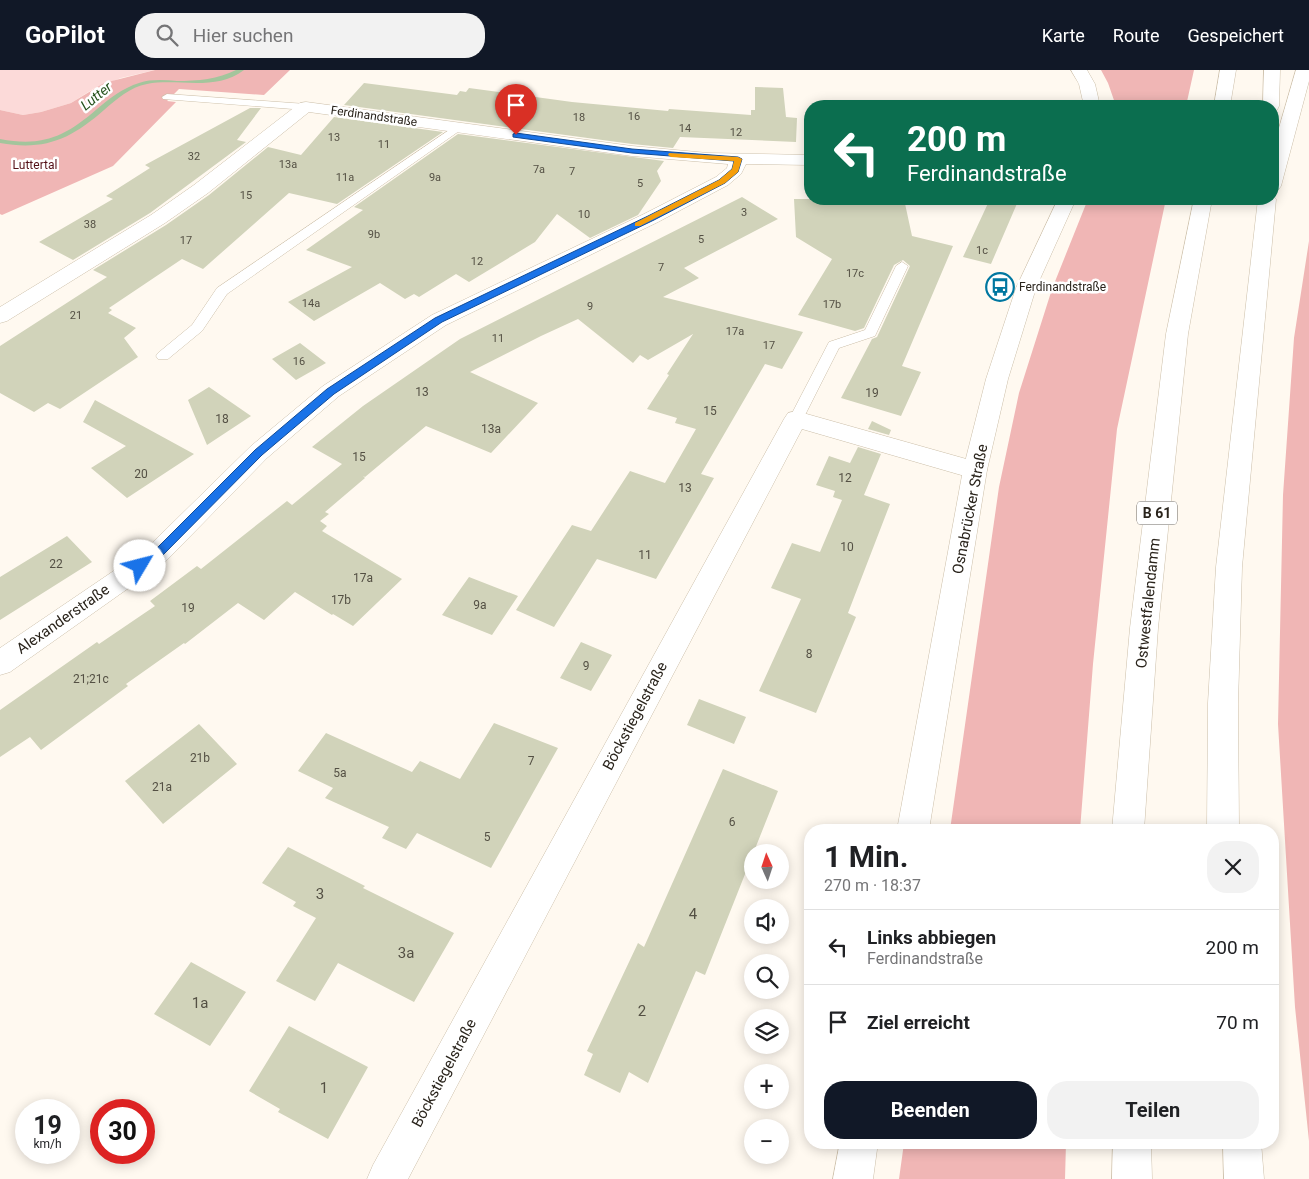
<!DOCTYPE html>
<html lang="de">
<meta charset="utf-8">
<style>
:root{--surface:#fff;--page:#f2f2f2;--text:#202124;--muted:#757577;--line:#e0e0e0;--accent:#111827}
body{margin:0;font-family:Roboto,sans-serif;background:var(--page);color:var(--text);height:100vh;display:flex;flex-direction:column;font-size:19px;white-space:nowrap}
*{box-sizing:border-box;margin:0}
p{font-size:16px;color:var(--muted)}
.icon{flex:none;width:28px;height:28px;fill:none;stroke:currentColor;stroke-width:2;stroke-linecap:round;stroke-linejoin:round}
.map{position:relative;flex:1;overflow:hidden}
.sheet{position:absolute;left:804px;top:754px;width:475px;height:325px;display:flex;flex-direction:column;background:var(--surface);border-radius:20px;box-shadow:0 2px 12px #0003}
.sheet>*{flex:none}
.banner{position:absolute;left:804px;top:30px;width:475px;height:105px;border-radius:20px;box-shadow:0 2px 12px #0003;background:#0b6e4f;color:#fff;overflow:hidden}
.needle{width:32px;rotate:357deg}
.fabs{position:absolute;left:744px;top:774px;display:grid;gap:10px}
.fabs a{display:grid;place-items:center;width:45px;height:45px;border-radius:50%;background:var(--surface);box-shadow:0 2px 12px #0003;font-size:25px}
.speed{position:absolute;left:15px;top:1029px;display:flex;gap:10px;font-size:25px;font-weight:700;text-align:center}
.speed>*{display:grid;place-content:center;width:65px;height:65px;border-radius:50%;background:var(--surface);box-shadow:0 2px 12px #0003;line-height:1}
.speed small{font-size:12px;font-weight:400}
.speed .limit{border:8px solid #d22;background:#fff;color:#111}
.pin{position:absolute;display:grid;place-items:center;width:42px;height:42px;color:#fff;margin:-51px -21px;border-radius:50% 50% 50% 0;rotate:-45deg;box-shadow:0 0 5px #0007}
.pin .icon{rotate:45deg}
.me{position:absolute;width:55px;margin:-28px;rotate:53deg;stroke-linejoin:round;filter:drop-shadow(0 0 4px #0008)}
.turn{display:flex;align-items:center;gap:18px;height:105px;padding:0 20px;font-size:22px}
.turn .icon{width:65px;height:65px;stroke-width:2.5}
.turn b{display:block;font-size:35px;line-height:42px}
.round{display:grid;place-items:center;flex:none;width:52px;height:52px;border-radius:20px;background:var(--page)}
.head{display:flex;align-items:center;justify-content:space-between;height:85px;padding:0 20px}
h1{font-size:30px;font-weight:700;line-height:38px}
.cta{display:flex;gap:10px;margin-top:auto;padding:10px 20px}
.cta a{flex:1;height:58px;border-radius:20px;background:var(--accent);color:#fff;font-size:20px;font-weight:700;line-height:58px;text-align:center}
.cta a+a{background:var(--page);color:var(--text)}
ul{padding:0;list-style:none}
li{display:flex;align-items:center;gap:15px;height:75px;padding:0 20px;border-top:1px solid var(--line)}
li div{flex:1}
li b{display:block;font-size:19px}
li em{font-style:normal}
header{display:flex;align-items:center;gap:30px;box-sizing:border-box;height:70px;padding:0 25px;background:var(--accent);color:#fff}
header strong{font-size:24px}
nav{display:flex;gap:28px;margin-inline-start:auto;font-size:18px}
.search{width:350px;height:45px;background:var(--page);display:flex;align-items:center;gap:12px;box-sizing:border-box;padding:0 18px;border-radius:20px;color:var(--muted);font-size:19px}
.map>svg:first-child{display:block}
</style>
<header>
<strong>GoPilot</strong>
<div class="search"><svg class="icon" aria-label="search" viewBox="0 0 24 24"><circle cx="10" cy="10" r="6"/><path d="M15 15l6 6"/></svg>Hier suchen</div>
<nav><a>Karte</a><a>Route</a><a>Gespeichert</a></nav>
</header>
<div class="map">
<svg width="1309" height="1109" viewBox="0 0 1309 1109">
<rect width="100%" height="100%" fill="#fff9f0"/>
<path fill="#fcdad9" d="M 0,0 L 155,0 L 121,8 L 93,19 L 71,33 L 41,42 L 23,45 L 0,40 Z"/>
<path fill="#f0b6b5" d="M 155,0 L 290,0 L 264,25 L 179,19 L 167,31 L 176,32 L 113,96 L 2,145 L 0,144 L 0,40 L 23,45 L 41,42 L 71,33 L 104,13 Z
M 1101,0 L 1194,0 L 1186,36 L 1116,36 L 1108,13 Z
M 1088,129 L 1166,129 L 1117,359 L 1093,594 L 1080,760 L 950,760 L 999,417 L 1019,323 L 1052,219 Z
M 1309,171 L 1309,1071 L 1295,937 L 1278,654 L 1283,425 L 1294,268 Z
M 904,1073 L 1066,1073 L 1065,1109 L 899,1109 Z"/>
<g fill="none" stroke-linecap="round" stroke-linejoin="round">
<path fill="#a3c59c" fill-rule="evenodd" d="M 236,0 L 244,0 C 215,22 178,8 147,14 C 130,17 117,29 104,40 C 71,69 45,81 0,73 L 0,69 C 42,77 65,67 97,39 C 110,28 123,18 139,13 C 151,9 164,10 177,11 C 198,11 218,9 236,0 Z"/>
</g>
<path fill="#d1d3ba" d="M 364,13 L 457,25 L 460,21 L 466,22 L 469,18 L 572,32 L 668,41 L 669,39 L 751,45 L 751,40 L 755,40 L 755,17 L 783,18 L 786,47 L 797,48 L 796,72 L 680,67 L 673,78 L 632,74 L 344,35 Z
M 250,38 L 261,38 L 237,70 L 246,72 L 150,143 L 73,190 L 39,172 L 113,129 L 106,126 L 150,98 L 145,95 Z
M 334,47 L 443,62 L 337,134 L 289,123 L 203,199 L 182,189 L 109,238 L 112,240 L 108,243 L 136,258 L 124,268 L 138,287 L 60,339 L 48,333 L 34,342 L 0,323 L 0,276 L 107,207 L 93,200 L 166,155 L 209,125 L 268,77 L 301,85 Z
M 458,64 L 664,91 L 657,101 L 661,111 L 638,145 L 590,168 L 557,144 L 535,172 L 469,212 L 456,204 L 419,227 L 414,224 L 405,229 L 380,213 L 314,251 L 288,232 L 352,197 L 306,180 L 363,140 L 354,137 Z
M 742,127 L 778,149 L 684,198 L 699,208 L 663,227 L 803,262 L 782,299 L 765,294 L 701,404 L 714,408 L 656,509 L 597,489 L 554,557 L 516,540 L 572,455 L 591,461 L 630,401 L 665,413 L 696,359 L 675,353 L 677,348 L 647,339 L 669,305 L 667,304 L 693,264 L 648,290 L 640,285 L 633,293 L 578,249 L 541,266 L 470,302 L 538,333 L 491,383 L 426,356 L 365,407 L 363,406 L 365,408 L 325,442 L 329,444 L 320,451 L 327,456 L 322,461 L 402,509 L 353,556 L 333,544 L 332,545 L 295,522 L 264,550 L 238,533 L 185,574 L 184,573 L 126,614 L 128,616 L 41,680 L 30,667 L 0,687 L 0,640 L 97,572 L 99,574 L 155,536 L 150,531 L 197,496 L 201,499 L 287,431 L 292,435 L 342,394 L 312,377 L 363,336 L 460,269 Z
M 794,129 L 874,129 L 875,131 L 875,129 L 904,129 L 912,166 L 953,176 L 902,296 L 921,302 L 901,346 L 841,328 L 872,269 L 877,267 L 910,196 L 903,190 L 894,195 L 864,258 L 855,261 L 798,245 L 832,189 L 796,167 Z
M 990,129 L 1019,129 L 991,194 L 963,187 Z
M 300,273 L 326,293 L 296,310 L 272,289 Z
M 209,317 L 251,346 L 207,375 L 188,330 Z
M 95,330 L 194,384 L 127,428 L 91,398 L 126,376 L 83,352 Z
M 872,351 L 891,360 L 889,365 L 868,359 Z
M 858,377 L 881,384 L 864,425 L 890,434 L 848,543 L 856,547 L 816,643 L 759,621 L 801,529 L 771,518 L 792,473 L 820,482 L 842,430 L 833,427 L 835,421 L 816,415 L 829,386 L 850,393 Z
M 67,466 L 92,492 L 0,550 L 0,507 Z
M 469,507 L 518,526 L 492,565 L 442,545 Z
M 581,572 L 612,585 L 591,621 L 560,608 Z
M 699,629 L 746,647 L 734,674 L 687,655 Z
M 494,653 L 558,678 L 491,798 L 417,763 L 406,779 L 382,768 L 389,757 L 325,728 L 333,718 L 298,701 L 326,663 L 412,702 L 420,691 L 460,709 Z
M 199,654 L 237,694 L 163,754 L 125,711 Z
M 723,699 L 778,721 L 705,905 L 696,901 L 648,1013 L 629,1002 L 620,1023 L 584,1005 L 593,984 L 587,981 L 638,873 L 644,877 Z
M 288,777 L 365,816 L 363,818 L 454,863 L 414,932 L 338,893 L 315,931 L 276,911 L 316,848 L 293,836 L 296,832 L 262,813 Z
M 191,892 L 246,922 L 210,976 L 154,944 Z
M 289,956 L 368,997 L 328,1069 L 278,1042 L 280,1039 L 249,1021 Z"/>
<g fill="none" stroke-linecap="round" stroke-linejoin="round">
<defs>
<path id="lane" d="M 167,24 L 306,34 L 311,37 L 306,40 L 163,29 L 162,27 Z
M 458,54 L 462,55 L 463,57 L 462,59 L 227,224 L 202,261 L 168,289 L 158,289 L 156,286 L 158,283 L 192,255 L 217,218 Z
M 902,192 L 908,196 L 875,266 L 839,278 L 801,353 L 796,354 L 791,353 L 789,349 L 829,272 L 865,260 L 896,196 Z"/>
<path id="street" d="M 306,32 L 632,76 L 708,83 L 810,85 L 810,95 L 746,94 L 741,104 L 728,115 L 658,152 L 446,255 L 339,326 L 267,388 L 164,493 L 10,602 L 0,605 L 0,578 L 146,479 L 251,376 L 323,316 L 432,245 L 644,144 L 716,107 L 727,98 L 728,94 L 632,86 L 309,42 L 208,123 L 165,153 L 7,251 L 0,253 L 0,237 L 151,145 L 194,115 L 300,33 Z
M 796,341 L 984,394 L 987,400 L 984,406 L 975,409 L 802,359 L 408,1109 L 367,1109 L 373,1095 L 784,349 L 788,343 Z"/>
<path id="secondary" d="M 1071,0 L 1087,0 L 1095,14 L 1100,36 L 1084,36 L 1079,14 Z
M 1058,129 L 1076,129 L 1036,218 L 1008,309 L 987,400 L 929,760 L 897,760 L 963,400 L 986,309 L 1016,218 Z
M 840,1072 L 878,1072 L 873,1109 L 833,1109 Z"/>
<path id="highway" d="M 1220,0 L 1236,0 L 1230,36 L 1214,36 Z
M 1264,0 L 1280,0 L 1279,36 L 1277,40 L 1272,41 L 1272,36 L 1263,36 Z
M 1296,0 L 1309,0 L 1309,11 L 1281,116 L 1278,120 L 1272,121 L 1272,82 Z
M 1272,125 L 1276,129 L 1242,497 L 1238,633 L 1239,760 L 1207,760 L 1208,633 L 1216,497 L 1258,129 L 1272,129 Z
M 1194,129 L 1212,129 L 1188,264 L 1158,558 L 1144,760 L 1112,760 L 1130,558 L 1166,264 Z
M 1113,1072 L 1151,1072 L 1152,1109 L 1112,1109 Z
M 1223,1072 L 1261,1072 L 1264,1109 L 1224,1109 Z"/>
</defs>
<use href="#lane" stroke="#ccbfa9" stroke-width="1"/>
<use href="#street" stroke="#ccbfa9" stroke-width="1"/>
<use href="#secondary" stroke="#ccbfa9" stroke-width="1"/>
<use href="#highway" stroke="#ccbfa9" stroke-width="1"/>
<use href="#lane" fill="#fff" fill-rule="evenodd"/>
<use href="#street" fill="#fff" fill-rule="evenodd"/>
<use href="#secondary" fill="#fff" fill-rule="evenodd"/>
<use href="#highway" fill="#fff" fill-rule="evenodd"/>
</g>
<path fill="#1a73e8" stroke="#114b97" d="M 516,63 L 632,79 L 738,87 L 742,89 L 738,102 L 725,113 L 654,150 L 442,252 L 334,324 L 262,385 L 159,489 L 144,500 L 136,500 L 134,496 L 152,483 L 255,380 L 327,319 L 435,248 L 648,146 L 719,110 L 732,99 L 734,91 L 632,83 L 513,67 L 513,64 Z"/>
<path fill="#f59e0b" d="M 669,83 L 738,87 L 742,89 L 738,102 L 725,113 L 640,156 L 635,156 L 635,153 L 719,110 L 732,99 L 734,91 L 671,87 L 668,85 Z"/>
<defs>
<symbol id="bus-ring" viewBox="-11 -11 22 22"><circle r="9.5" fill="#fff" stroke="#0077a0" stroke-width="1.5"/><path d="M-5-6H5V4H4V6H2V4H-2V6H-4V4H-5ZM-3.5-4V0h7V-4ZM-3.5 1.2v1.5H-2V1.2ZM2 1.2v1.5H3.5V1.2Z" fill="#0077a0"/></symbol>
</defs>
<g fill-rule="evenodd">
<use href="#bus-ring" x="984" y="201" width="32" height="32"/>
</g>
<g text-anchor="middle" stroke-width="5" stroke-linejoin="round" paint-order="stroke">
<g font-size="11" fill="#545044">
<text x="634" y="50">16</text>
<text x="579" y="51">18</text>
<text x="685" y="62">14</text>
<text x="736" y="66">12</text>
<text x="334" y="71">13</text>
<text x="384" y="78">11</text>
<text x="194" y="90">32</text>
<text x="288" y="98">13a</text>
<text x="539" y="103">7a</text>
<text x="572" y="105">7</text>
<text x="345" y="111">11a</text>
<text x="435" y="111">9a</text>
<text x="640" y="117">5</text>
<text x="246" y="129">15</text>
<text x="744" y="146">3</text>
<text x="584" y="148">10</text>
<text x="90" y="158">38</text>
<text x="374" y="168">9b</text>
<text x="701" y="173">5</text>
<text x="186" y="174">17</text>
<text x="982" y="184">1c</text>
<text x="477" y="195">12</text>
<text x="661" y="201">7</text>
<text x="855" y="207">17c</text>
<text x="311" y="237">14a</text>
<text x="832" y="238">17b</text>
<text x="590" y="240">9</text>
<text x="76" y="249">21</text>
<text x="735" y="265">17a</text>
<text x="498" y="272">11</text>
<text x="769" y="279">17</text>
<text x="299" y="295">16</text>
</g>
<g font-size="12" fill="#2a241c" stroke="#fff">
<text transform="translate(374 46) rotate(8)" y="4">Ferdinandstraße</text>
</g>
<g font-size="12" fill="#541118" stroke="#fff">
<text x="35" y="99">Luttertal</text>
</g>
<g font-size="12" fill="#2a241c" stroke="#fff" text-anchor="start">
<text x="1019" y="221">Ferdinandstraße</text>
</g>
<g font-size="12" fill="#545044">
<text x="422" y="326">13</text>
<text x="872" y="327">19</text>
<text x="710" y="345">15</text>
<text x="222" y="353">18</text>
<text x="491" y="363">13a</text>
<text x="359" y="391">15</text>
<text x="141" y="408">20</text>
<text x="845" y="412">12</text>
<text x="685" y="422">13</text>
<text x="847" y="481">10</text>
<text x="645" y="489">11</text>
<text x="56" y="498">22</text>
<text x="363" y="512">17a</text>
<text x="341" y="534">17b</text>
<text x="480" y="539">9a</text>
<text x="188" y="542">19</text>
<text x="809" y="588">8</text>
<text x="586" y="600">9</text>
<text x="91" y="613">21;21c</text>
<text x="200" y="692">21b</text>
<text x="531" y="695">7</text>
<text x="340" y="707">5a</text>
<text x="162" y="721">21a</text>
<text x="732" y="756">6</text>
<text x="487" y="771">5</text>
</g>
<g font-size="14" font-style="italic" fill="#24511b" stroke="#fff">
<text transform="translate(96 26) rotate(-39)" y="5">Lutter</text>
</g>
<rect fill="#fff" stroke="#6a6660" stroke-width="1" x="1137" y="431.5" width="40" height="23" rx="4"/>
<g font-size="14" font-weight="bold" fill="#2a241c">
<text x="1157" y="448">B 61</text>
</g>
<g font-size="15" fill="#2a241c" stroke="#fff">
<text transform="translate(970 439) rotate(-79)" y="5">Osnabrücker Straße</text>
<text transform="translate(1148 533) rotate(-84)" y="5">Ostwestfalendamm</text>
<text transform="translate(63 549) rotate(-35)" y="5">Alexanderstraße</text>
<text transform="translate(635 646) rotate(-62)" y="5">Böckstiegelstraße</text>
<text transform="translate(444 1003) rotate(-62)" y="5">Böckstiegelstraße</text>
</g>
<g font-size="15" fill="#545044">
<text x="320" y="829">3</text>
<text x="693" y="849">4</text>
<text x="406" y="888">3a</text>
<text x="200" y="938">1a</text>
<text x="642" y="946">2</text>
<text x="324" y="1023">1</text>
</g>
</g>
</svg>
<div class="fabs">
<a><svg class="needle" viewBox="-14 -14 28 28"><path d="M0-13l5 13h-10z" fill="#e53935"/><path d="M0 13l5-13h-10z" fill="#757577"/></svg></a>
<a><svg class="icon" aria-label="sound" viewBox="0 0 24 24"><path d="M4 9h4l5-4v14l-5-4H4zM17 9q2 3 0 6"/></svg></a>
<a><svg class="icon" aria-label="search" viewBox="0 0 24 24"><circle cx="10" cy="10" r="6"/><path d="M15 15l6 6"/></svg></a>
<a><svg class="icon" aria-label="layers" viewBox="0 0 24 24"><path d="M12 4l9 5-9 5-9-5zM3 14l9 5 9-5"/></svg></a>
<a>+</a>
<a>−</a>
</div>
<div class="speed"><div>19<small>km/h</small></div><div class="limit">30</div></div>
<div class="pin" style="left:516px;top:65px;background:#d93025"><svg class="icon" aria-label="arrive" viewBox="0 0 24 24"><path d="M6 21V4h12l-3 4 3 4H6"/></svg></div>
<svg class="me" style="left:140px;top:496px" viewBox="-20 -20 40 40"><circle r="19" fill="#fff"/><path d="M0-13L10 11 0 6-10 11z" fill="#1a73e8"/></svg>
<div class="banner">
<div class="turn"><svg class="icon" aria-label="left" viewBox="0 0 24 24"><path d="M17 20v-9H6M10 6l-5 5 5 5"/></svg><div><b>200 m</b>Ferdinandstraße</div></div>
</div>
<section class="sheet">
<div class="head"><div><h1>1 Min.</h1><p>270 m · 18:37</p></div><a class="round"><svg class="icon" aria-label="close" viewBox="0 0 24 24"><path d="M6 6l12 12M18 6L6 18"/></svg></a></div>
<ul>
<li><svg class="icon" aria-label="left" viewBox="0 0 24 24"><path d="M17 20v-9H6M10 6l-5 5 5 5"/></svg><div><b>Links abbiegen</b><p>Ferdinandstraße</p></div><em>200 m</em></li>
<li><svg class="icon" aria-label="arrive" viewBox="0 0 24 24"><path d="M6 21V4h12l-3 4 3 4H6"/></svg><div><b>Ziel erreicht</b></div><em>70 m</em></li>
</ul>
<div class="cta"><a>Beenden</a><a>Teilen</a></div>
</section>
</div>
